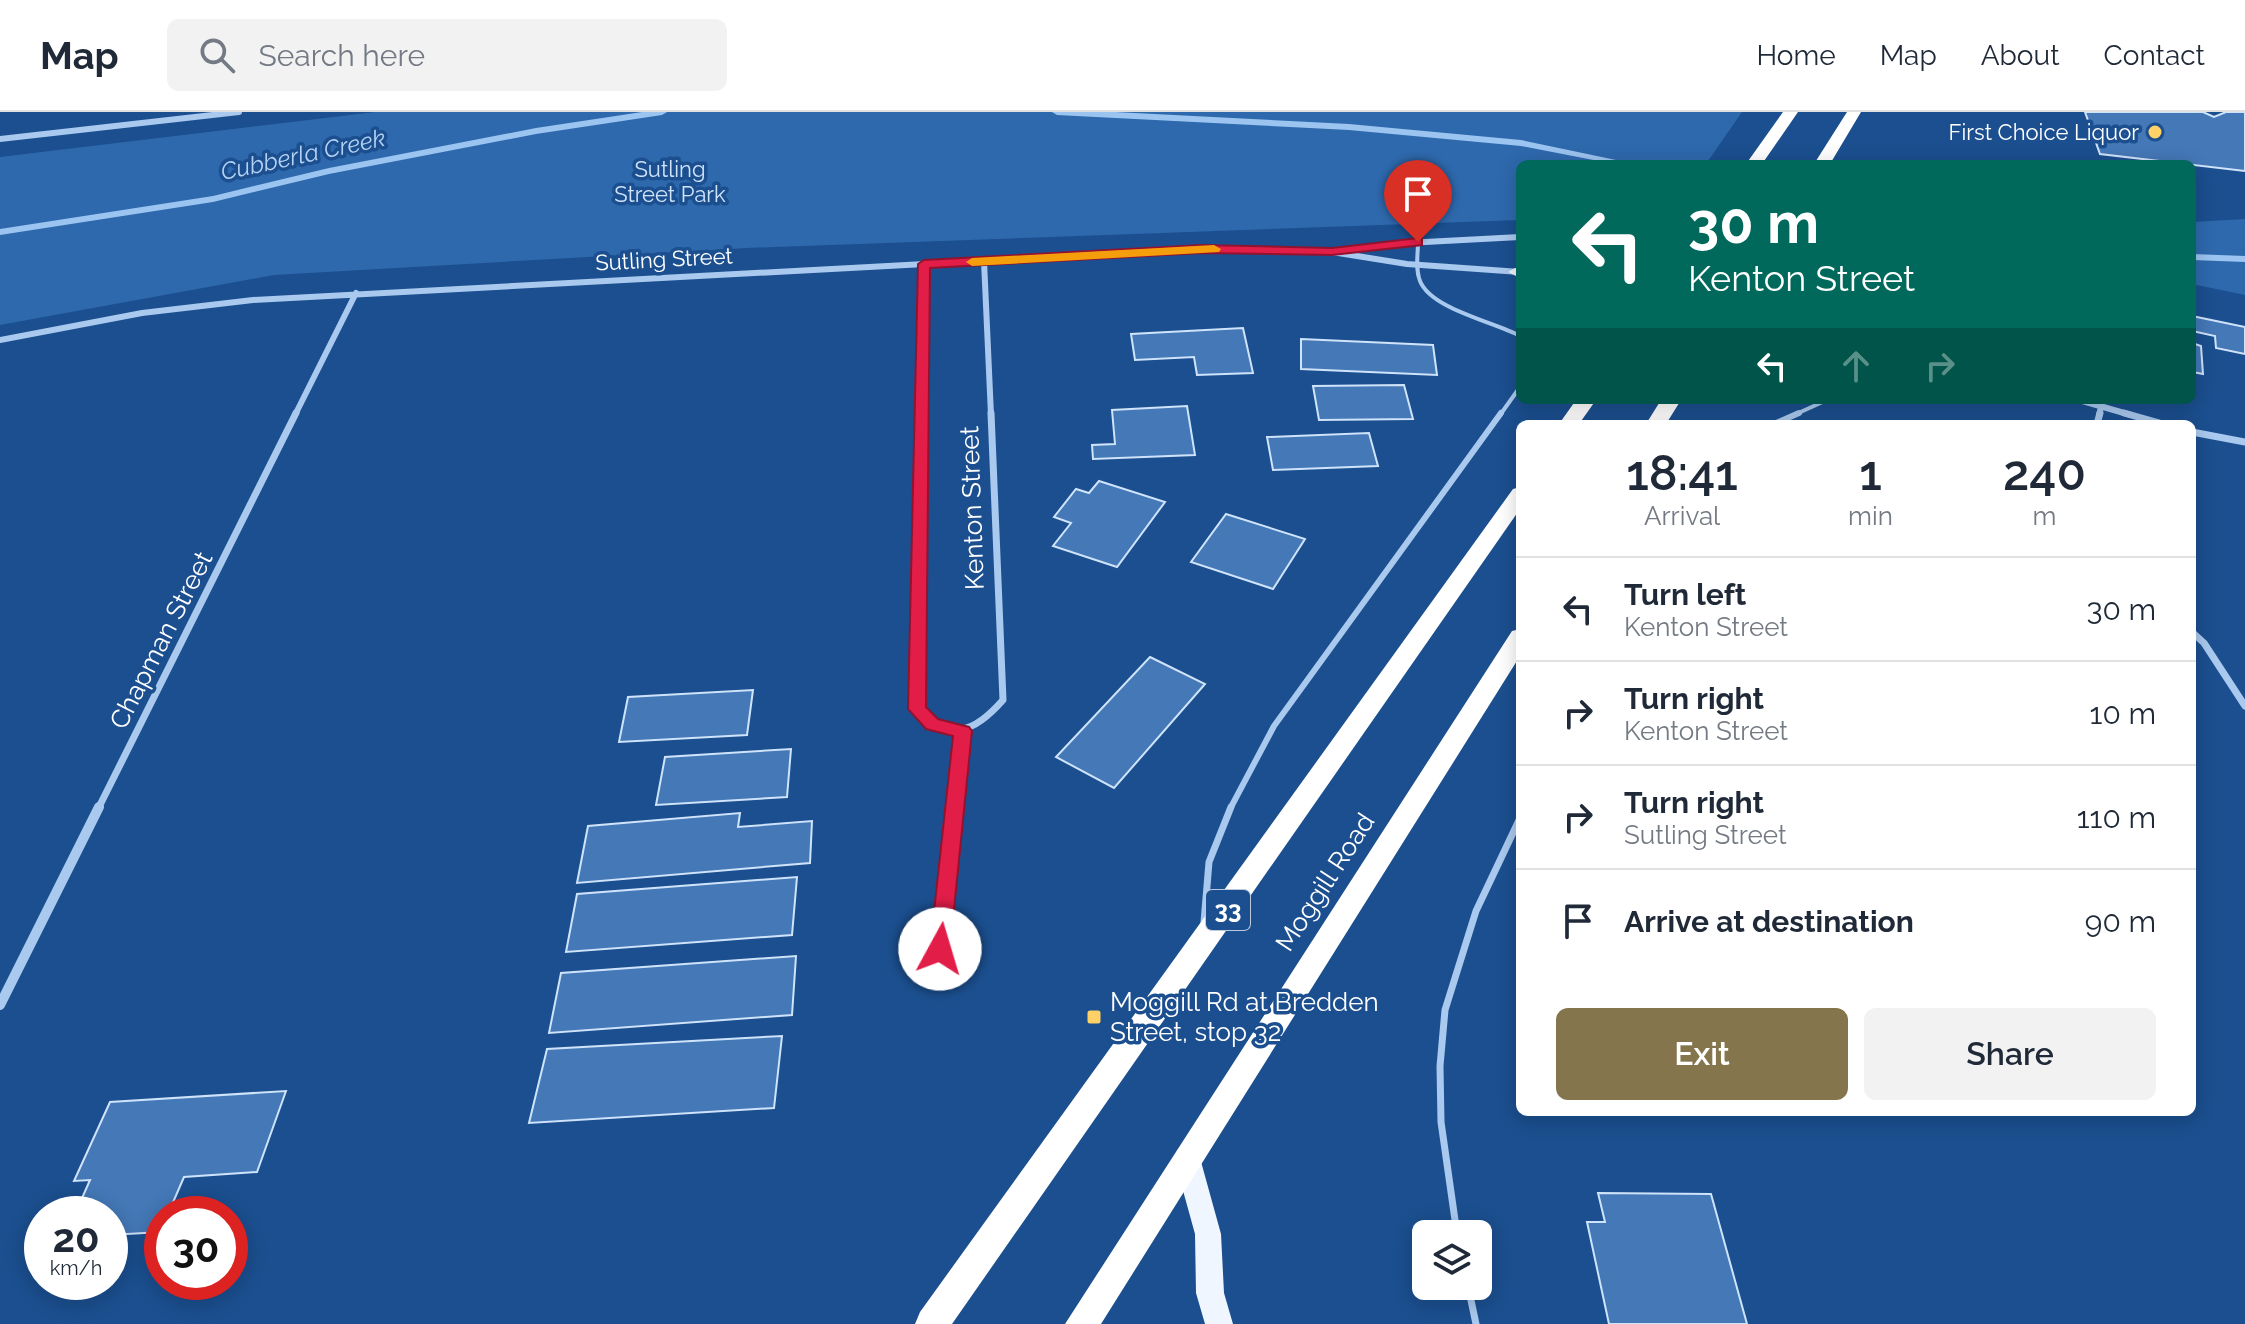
<!DOCTYPE html>
<style>
:root{--surface:#fff;--page:#f2f2f3;--text:#1f2937;--muted:#747a83;--line:#e0e1e3;--accent:#84754c}
body{margin:0;font-family:Raleway,sans-serif;background:var(--page);color:var(--text);height:100vh;display:flex;flex-direction:column;font-size:30px;white-space:nowrap}
*{box-sizing:border-box;margin:0}
p{font-size:26px;color:var(--muted)}
.icon{flex:none;width:44px;height:44px;fill:none;stroke:currentColor;stroke-width:2;stroke-linecap:round;stroke-linejoin:round}
.map{position:relative;flex:1;overflow:hidden}
.details{position:absolute;left:1516px;top:308px;width:680px;height:696px;display:flex;flex-direction:column;background:var(--surface);border-radius:12px;box-shadow:0 4px 20px #0003}
.details>*{flex:none}
.top-card{position:absolute;left:1516px;top:48px;width:680px;height:244px;border-radius:12px;box-shadow:0 4px 20px #0003;background:#00695c;color:#fff;overflow:hidden}
.controls{position:absolute;left:1412px;top:1108px;display:grid;gap:16px}
.controls a{display:grid;place-items:center;width:80px;height:80px;border-radius:12px;background:var(--surface);box-shadow:0 4px 20px #0003;font-size:40px}
.speed{position:absolute;left:24px;top:1084px;display:flex;gap:16px;font-size:40px;font-weight:700;text-align:center}
.speed>*{display:grid;place-content:center;width:104px;height:104px;border-radius:50%;background:var(--surface);box-shadow:0 4px 20px #0003;line-height:1}
.speed small{font-size:20px;font-weight:400}
.speed .limit{border:12px solid #d22;background:#fff;color:#111}
.pin{position:absolute;display:grid;place-items:center;width:68px;height:68px;color:#fff;margin:-82px -34px;border-radius:50% 50% 50% 0;rotate:-45deg;box-shadow:0 0 8px #0007}
.pin .icon{rotate:45deg}
.me{position:absolute;width:88px;margin:-44px;rotate:6deg;stroke-linejoin:round;filter:drop-shadow(0 0 6px #0008)}
.turn{display:flex;align-items:center;gap:28px;height:168px;padding:0 40px;font-size:36px}
.turn .icon{width:104px;height:104px;stroke-width:2.5}
.turn b{display:block;font-size:56px;line-height:68px}
.lanes{display:flex;align-items:center;height:76px;padding:0 40px;background:#0003;justify-content:center;gap:40px;direction:ltr}
.lanes .off{opacity:.35}
.eta{display:flex;justify-content:space-evenly;align-items:center;height:136px;text-align:center}
.eta b{font-size:48px;font-weight:600;line-height:56px}
.primary-button{display:flex;gap:16px;margin-top:auto;padding:16px 40px}
.primary-button a{flex:1;height:92px;border-radius:12px;background:var(--accent);color:#fff;font-size:32px;font-weight:600;line-height:92px;text-align:center}
.primary-button a+a{background:var(--page);color:var(--text)}
ul{padding:0;list-style:none}
li{display:flex;align-items:center;gap:24px;height:104px;padding:0 40px;border-top:2px solid var(--line)}
li div{flex:1}
li b{display:block;font-size:30px}
li em{font-style:normal}
header{display:flex;align-items:center;gap:48px;box-sizing:border-box;height:112px;padding:0 40px;background:var(--surface);border-bottom:2px solid var(--line)}
header strong{font-size:38px}
nav{display:flex;gap:44px;margin-inline-start:auto;font-size:28px}
.search{width:560px;height:72px;background:var(--page);display:flex;align-items:center;gap:20px;box-sizing:border-box;padding:0 28px;border-radius:12px;color:var(--muted);font-size:30px}
.map>svg:first-child{display:block}
</style>
<header>
<strong>Map</strong>
<div class="search"><svg class="icon" aria-label="search" viewBox="0 0 24 24"><circle cx="10" cy="10" r="6"/><path d="M15 15l6 6"/></svg>Search here</div>
<nav><a>Home</a><a>Map</a><a>About</a><a>Contact</a></nav>
</header>
<div class="map">
<svg width="2245" height="1212" viewBox="0 0 2245 1212">
<rect width="100%" height="100%" fill="#1b4f8f"/>
<path fill="#2e69ad" d="M 375,0 L 1742,0 L 1706,52 L 1520,52 L 1520,108 L 746,136 L 274,163 L 0,213 L 0,45 Z
M 2245,107 L 2245,183 L 2192,172 L 2192,110 Z"/>
<g fill="none" stroke-linecap="round" stroke-linejoin="round">
<path fill="#9cc4f0" fill-rule="evenodd" d="M 642,0 L 667,0 L 662,3 L 536,22 L 329,62 L 213,90 L 0,123 L 0,117 L 213,84 L 329,56 L 536,16 Z
M 1052,0 L 1115,0 L 1349,12 L 1521,28 L 1635,52 L 1614,52 L 1521,34 L 1349,18 L 1057,3 Z
M 2192,142 L 2245,144 L 2245,150 L 2192,148 Z"/>
</g>
<path fill="#4478b7" stroke="#cfe3fa" stroke-width="2" d="M 2085,0 L 2203,0 L 2214,5 L 2226,0 L 2245,0 L 2245,59 L 2100,42 Z
M 2192,204 L 2245,215 L 2245,242 L 2216,236 L 2215,224 L 2192,219 Z
M 1243,216 L 1253,261 L 1197,263 L 1194,245 L 1135,248 L 1131,222 Z
M 1301,227 L 1433,233 L 1437,263 L 1301,257 Z
M 2192,231 L 2201,234 L 2203,262 L 2192,260 Z
M 1404,273 L 1413,307 L 1319,308 L 1313,274 Z
M 1187,294 L 1195,343 L 1093,347 L 1092,333 L 1115,332 L 1112,298 Z
M 1369,321 L 1378,354 L 1273,358 L 1267,325 Z
M 1099,369 L 1165,390 L 1117,455 L 1053,434 L 1071,411 L 1054,405 L 1076,377 L 1089,381 Z
M 1226,402 L 1305,427 L 1273,477 L 1191,450 Z
M 1150,545 L 1205,572 L 1114,676 L 1056,645 Z
M 753,578 L 747,623 L 619,630 L 628,585 Z
M 791,637 L 787,685 L 656,693 L 665,645 Z
M 740,701 L 738,715 L 812,709 L 810,751 L 577,771 L 588,714 Z
M 797,765 L 792,823 L 566,840 L 577,782 Z
M 796,844 L 792,903 L 549,921 L 561,861 Z
M 782,924 L 774,996 L 529,1011 L 547,937 Z
M 286,979 L 257,1060 L 184,1065 L 168,1102 L 162,1102 L 161,1120 L 110,1123 L 110,1102 L 75,1102 L 90,1068 L 74,1069 L 110,990 Z
M 1598,1081 L 1711,1082 L 1747,1212 L 1609,1212 L 1587,1110 L 1605,1110 Z"/>
<g fill="none" stroke-linecap="round" stroke-linejoin="round">
<path stroke="#a9c9ee" stroke-width="4" d="M 1418,130 C 1418,142 1415,157 1420,169 C 1431,197 1494,210 1520,224
M 1500,303 L 1520,275
M 1794,303 L 1827,288"/>
<path stroke="#a9c9ee" stroke-width="6" d="M 1774,312 L 1799,301
M 1230,697 L 1274,614 L 1501,301"/>
<path stroke="#a9c9ee" stroke-width="7" d="M 1204,810 L 1209,750 L 1231,695
M 1457,1122 L 1441,1010 L 1440,954 L 1445,898 L 1476,799 L 1520,706
M 1468,1174 L 1476,1212"/>
<path stroke="#a9c9ee" stroke-width="6" d="M 0,27 L 239,0
M 1341,139 L 1406,131 L 1520,125
M 984,149 L 991,303
M 0,228 L 142,201 L 253,188 L 1202,137 L 1332,140 L 1407,152 L 1520,160
M 2079,288 L 2131,303
M 295,303 L 356,181
M 922,303 L 924,152
M 2099,303 L 2101,295"/>
<path stroke="#a9c9ee" stroke-width="7" d="M 922,301 L 917,597 C 953,628 973,622 1003,588 L 991,301
M 2124,301 L 2163,312
M 2097,312 L 2100,301
M 2192,320 L 2245,330
M 2192,520 L 2204,531 L 2245,594
M 98,697 L 296,301
M 955,697 L 963,619"/>
<path stroke="#a9c9ee" stroke-width="10" d="M 940,837 L 955,695
M 0,893 L 99,695"/>
<path fill="#f0f6ff" fill-rule="evenodd" d="M 1515,156 L 1520,157 L 1520,166 L 1508,160 Z
M 1187,1034 L 1196,1037 L 1200,1046 L 1221,1122 L 1224,1181 L 1233,1212 L 1205,1212 L 1196,1181 L 1195,1122 L 1174,1046 L 1178,1037 Z"/>
<path fill="#fff" fill-rule="evenodd" d="M 1783,0 L 1798,0 L 1762,52 L 1746,52 Z
M 1847,0 L 1861,0 L 1830,52 L 1814,52 Z
M 1576,288 L 1596,288 L 1579,312 L 1559,312 Z
M 1661,288 L 1681,288 L 1666,312 L 1646,312 Z
M 1520,375 L 1520,397 L 952,1212 L 915,1212 L 920,1200 L 1513,377 Z
M 1520,517 L 1520,544 L 1101,1212 L 1065,1212 L 1512,519 Z"/>
</g>
<path fill="#e11d48" stroke="#92132f" stroke-width="2" d="M 1418,126 L 1422,127 L 1422,133 L 1332,143 L 1202,141 L 930,156 L 926,595 L 938,607 L 969,615 L 972,619 L 950,837 L 947,844 L 940,846 L 933,844 L 930,837 L 953,624 L 926,617 L 908,597 L 918,152 L 924,148 L 1202,133 L 1332,136 Z"/>
<path fill="#f59e0b" d="M 1214,133 L 1221,137 L 1219,140 L 972,154 L 966,150 L 972,146 Z"/>
<g fill="#ffd166" stroke="#1b4f8f" stroke-width="3">
<circle cx="2155" cy="20" r="8"/>
<rect x="1086" y="897" width="16" height="16" rx="4"/>
</g>
<g text-anchor="middle" stroke-width="7" stroke-linejoin="round" paint-order="stroke">
<g font-size="22" fill="#fff" stroke="#1b4f8f" text-anchor="end">
<text x="2139" y="28">First Choice Liquor</text>
</g>
<g font-size="22" fill="#cfe3fa" stroke="#1b4f8f">
<text x="670" y="65">Sutling<tspan x="670" dy="25">Street Park</tspan></text>
</g>
<g font-size="22" fill="#fff" stroke="#1b4f8f">
<text transform="translate(664 147) rotate(-3)" y="8">Sutling Street</text>
</g>
<g font-size="24" font-style="italic" fill="#b5d3f5" stroke="#1b4f8f">
<text transform="translate(303 43) rotate(-12)" y="8">Cubberla Creek</text>
</g>
<rect fill="#1b4f8f" stroke="#bbcadd" stroke-width="2" x="1206" y="778" width="44" height="40" rx="6"/>
<g font-size="24" font-weight="bold" fill="#fff">
<text x="1228" y="806">33</text>
</g>
<g font-size="26" fill="#fff" stroke="#1b4f8f">
<text transform="translate(972 396) rotate(-92)" y="9">Kenton Street</text>
<text transform="translate(161 528) rotate(-63)" y="9">Chapman Street</text>
<text transform="translate(1325 770) rotate(-57)" y="9">Moggill Road</text>
</g>
<g font-size="26" fill="#fff" stroke="#1b4f8f" text-anchor="start">
<text x="1110" y="899">Moggill Rd at Bredden<tspan x="1110" dy="30">Street, stop 32</tspan></text>
</g>
</g>
</svg>
<div class="controls">
<a><svg class="icon" aria-label="layers" viewBox="0 0 24 24"><path d="M12 4l9 5-9 5-9-5zM3 14l9 5 9-5"/></svg></a>
</div>
<div class="speed"><div>20<small>km/h</small></div><div class="limit">30</div></div>
<div class="pin" style="left:1418px;top:130px;background:#d93025"><svg class="icon" aria-label="arrive" viewBox="0 0 24 24"><path d="M6 21V4h12l-3 4 3 4H6"/></svg></div>
<svg class="me" style="left:940px;top:837px" viewBox="-20 -20 40 40"><circle r="19" fill="#fff"/><path d="M0-13L10 11 0 6-10 11z" fill="#e11d48"/></svg>
<div class="top-card">
<div class="turn"><svg class="icon" aria-label="left" viewBox="0 0 24 24"><path d="M17 20v-9H6M10 6l-5 5 5 5"/></svg><div><b>30 m</b>Kenton Street</div></div>
<div class="lanes"><svg class="icon" aria-label="left" viewBox="0 0 24 24"><path d="M17 20v-9H6M10 6l-5 5 5 5"/></svg><svg class="icon off" aria-label="ahead" viewBox="0 0 24 24"><path d="M12 20V5M6 11l6-6 6 6"/></svg><svg class="icon off" aria-label="right" viewBox="0 0 24 24"><path d="M7 20v-9h11M14 6l5 5-5 5"/></svg></div>
</div>
<section class="details">
<div class="eta">
<div><b>18:41</b><p>Arrival</p></div>
<div><b>1</b><p>min</p></div>
<div><b>240</b><p>m</p></div>
</div>
<ul>
<li><svg class="icon" aria-label="left" viewBox="0 0 24 24"><path d="M17 20v-9H6M10 6l-5 5 5 5"/></svg><div><b>Turn left</b><p>Kenton Street</p></div><em>30 m</em></li>
<li><svg class="icon" aria-label="right" viewBox="0 0 24 24"><path d="M7 20v-9h11M14 6l5 5-5 5"/></svg><div><b>Turn right</b><p>Kenton Street</p></div><em>10 m</em></li>
<li><svg class="icon" aria-label="right" viewBox="0 0 24 24"><path d="M7 20v-9h11M14 6l5 5-5 5"/></svg><div><b>Turn right</b><p>Sutling Street</p></div><em>110 m</em></li>
<li><svg class="icon" aria-label="arrive" viewBox="0 0 24 24"><path d="M6 21V4h12l-3 4 3 4H6"/></svg><div><b>Arrive at destination</b></div><em>90 m</em></li>
</ul>
<div class="primary-button"><a>Exit</a><a>Share</a></div>
</section>
</div>
